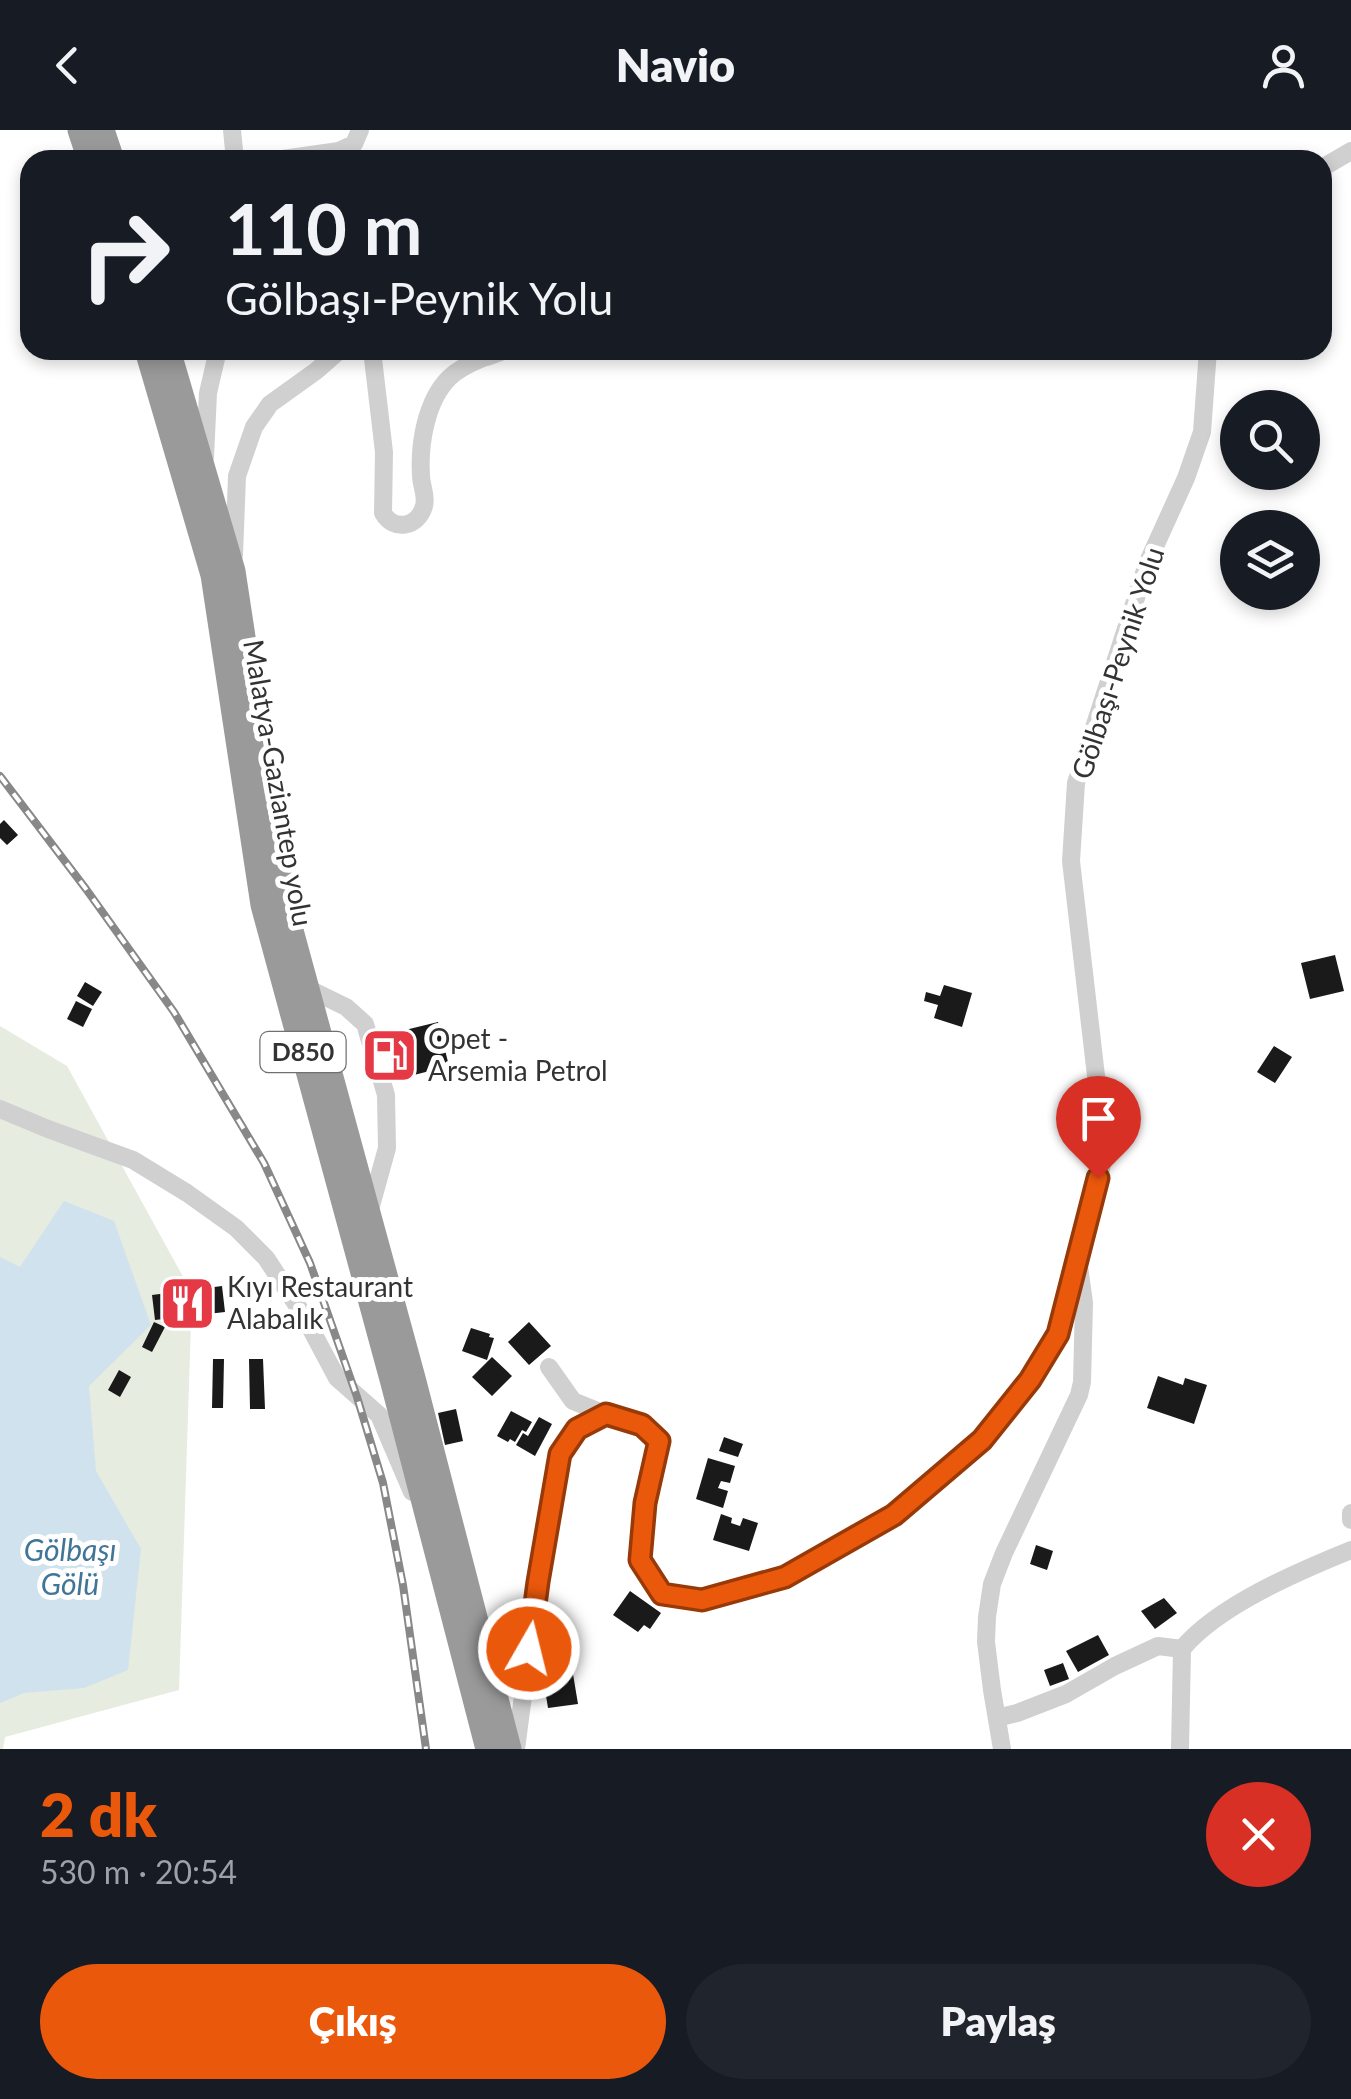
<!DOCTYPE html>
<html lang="tr">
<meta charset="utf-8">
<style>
:root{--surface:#171b24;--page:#20242c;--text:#f1f3f6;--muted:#9ea1a6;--accent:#ea580c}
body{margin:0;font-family:Lato,sans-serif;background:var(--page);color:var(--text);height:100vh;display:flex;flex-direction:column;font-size:38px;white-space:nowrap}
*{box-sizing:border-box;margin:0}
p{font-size:32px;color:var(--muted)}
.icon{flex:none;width:55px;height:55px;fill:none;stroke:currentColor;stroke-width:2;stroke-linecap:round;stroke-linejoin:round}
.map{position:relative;height:1619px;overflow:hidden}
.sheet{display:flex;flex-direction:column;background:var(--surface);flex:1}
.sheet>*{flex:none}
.top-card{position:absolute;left:20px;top:20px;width:1312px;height:210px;border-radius:30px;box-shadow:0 5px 15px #0003;background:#171b24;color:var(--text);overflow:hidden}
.fabs{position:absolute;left:1220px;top:260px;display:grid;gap:20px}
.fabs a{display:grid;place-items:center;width:100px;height:100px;border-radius:50%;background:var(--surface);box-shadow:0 5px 15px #0003;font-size:50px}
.pin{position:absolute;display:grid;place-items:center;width:85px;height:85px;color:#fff;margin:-102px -42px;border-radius:50% 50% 50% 0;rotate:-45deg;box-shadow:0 0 10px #0007}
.pin .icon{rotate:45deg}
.me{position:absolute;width:110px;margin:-55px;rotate:8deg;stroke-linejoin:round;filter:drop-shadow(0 0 8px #0008)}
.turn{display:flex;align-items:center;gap:35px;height:210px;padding:0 40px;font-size:45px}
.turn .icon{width:130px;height:130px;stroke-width:2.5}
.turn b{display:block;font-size:70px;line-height:85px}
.round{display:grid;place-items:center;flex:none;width:105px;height:105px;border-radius:52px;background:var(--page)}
.summary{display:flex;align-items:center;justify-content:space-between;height:170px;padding:0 40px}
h1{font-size:60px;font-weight:800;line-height:75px;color:var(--accent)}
.primary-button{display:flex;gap:20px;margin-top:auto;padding:20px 40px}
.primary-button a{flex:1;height:115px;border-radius:60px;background:var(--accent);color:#fff;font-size:40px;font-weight:800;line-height:115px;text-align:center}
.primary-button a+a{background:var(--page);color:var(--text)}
header{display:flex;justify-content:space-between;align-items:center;height:130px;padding:0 40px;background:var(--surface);font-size:45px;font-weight:800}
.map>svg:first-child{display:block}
</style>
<header><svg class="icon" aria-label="back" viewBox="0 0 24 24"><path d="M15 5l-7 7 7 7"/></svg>Navio<svg class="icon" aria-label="person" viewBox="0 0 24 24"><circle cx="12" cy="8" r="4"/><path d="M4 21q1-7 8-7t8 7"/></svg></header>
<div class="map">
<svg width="1351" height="1619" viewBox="0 0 1351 1619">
<rect width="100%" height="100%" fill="#fff"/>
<path fill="#e6ecdf" d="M 0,896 L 67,936 L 192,1163 L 179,1560 L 5,1607 L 3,1619 L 0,1619 Z"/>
<path fill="#cfe2ee" d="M 64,1071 L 114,1091 L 151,1195 L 89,1256 L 96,1341 L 141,1419 L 128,1540 L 84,1558 L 24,1563 L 0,1573 L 0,1127 L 20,1137 Z"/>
<path fill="#1a1a1a" d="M 4,690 L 18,705 L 7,715 L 0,708 L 0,694 Z
M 1335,825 L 1344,861 L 1310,869 L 1301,833 Z
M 85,852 L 102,862 L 93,876 L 77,866 Z
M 944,855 L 972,863 L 962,897 L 934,888 L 938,875 L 924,871 L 926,862 L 940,866 Z
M 76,871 L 92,879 L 83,897 L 67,889 Z
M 438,892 L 449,936 L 379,954 L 368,909 Z
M 1274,916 L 1292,927 L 1275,953 L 1257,942 Z
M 222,1156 L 225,1182 L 155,1190 L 152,1165 Z
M 154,1192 L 165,1197 L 152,1222 L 142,1217 Z
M 529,1192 L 551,1216 L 529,1235 L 508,1212 Z
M 471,1198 L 490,1204 L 489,1207 L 494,1208 L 487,1230 L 462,1221 Z
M 492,1227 L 512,1246 L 492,1266 L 472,1247 Z
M 213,1229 L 224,1229 L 223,1278 L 212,1278 Z
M 249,1229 L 263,1229 L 265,1279 L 250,1279 Z
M 119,1240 L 131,1247 L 120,1267 L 108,1260 Z
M 1158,1246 L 1183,1255 L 1185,1248 L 1207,1255 L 1194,1294 L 1147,1278 Z
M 456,1279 L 463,1311 L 445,1315 L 438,1283 Z
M 511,1281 L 532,1292 L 526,1302 L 522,1300 L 515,1312 L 510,1309 L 508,1312 L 497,1306 Z
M 539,1287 L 552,1294 L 535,1326 L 516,1315 L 523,1303 L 528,1306 Z
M 724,1307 L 743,1314 L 738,1327 L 719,1321 Z
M 708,1328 L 735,1336 L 730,1353 L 721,1351 L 718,1358 L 728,1361 L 723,1378 L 696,1369 Z
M 721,1384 L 732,1388 L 731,1393 L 740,1396 L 743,1388 L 758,1393 L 749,1421 L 713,1410 Z
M 1036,1415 L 1053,1421 L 1047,1440 L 1030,1434 Z
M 630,1461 L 661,1483 L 650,1499 L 644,1495 L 638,1502 L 613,1485 Z
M 1164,1468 L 1177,1483 L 1155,1499 L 1141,1481 Z
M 1098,1505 L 1109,1525 L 1078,1542 L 1066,1521 Z
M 1063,1533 L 1069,1549 L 1050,1556 L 1044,1540 Z
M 572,1538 L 578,1574 L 548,1578 L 542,1542 Z"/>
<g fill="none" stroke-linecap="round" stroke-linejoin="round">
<path stroke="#d0d0d0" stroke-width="18" d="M 232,0 L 235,30
M 276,30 L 339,21 L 354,14 L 360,0
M 1322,38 L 1351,21
M 372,220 L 384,322 L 383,383 C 394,402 418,397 424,376 C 427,366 421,356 421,345 C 419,314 426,271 449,248 C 457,240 473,232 483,228 C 491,225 498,224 505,220
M 205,327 L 208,263 L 218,220
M 234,425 L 237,346 L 254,297 L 270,274 L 316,241 L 340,220
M 307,858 L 346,877 L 365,894 L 386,965 L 387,1018 L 369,1083
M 0,979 L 48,999 L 133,1030 L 187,1063 L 236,1098 L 266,1128 L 304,1186 L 337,1248 L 379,1285 L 412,1362
M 549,1237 L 573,1271 L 605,1284
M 1351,1383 L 1351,1390
M 1182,1519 C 1217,1476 1299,1441 1351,1420
M 997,1588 L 1017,1583 L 1066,1564 L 1115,1536 L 1158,1516 L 1182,1519 L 1180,1619
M 516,1619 L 538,1452 L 559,1324 L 577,1299 L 605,1284 L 642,1295 L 659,1311 L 645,1373 L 640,1430 L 661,1464 L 702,1470 L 785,1447 L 894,1385 L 982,1310 L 1031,1250 L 1058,1204 L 1105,1023 L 1071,731 L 1076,653 L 1147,434 L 1186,348 L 1202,302 L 1208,220
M 1002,1619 L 992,1560 L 986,1512 L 987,1487 L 992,1454 L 1004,1423 L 1079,1265 L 1082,1252 L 1084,1173 L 1079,1136"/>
<path stroke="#9a9a9a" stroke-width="25" d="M 80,0 L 90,30
M 102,0 L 112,30
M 147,220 L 213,445 L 263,775 L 393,1253 L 488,1619
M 168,220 L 233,441 L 283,771 L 413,1248 L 509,1619"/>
<defs>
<path id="rail" d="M 0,646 L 86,759 L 174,882 L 264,1033 L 310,1133 L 357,1267 L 383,1353 L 403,1455 L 426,1619"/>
</defs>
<use href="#rail" stroke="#888" stroke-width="8"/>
<use href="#rail" stroke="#fff" stroke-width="4" stroke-dasharray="11" stroke-linecap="butt"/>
</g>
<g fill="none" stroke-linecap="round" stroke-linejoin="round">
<defs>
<path id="route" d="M 529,1519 L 538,1452 L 560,1324 L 577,1299 L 606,1284 L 642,1295 L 659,1311 L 645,1373 L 640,1430 L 662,1464 L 702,1470 L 785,1447 L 894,1385 L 982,1310 L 1030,1250 L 1058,1204 L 1098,1048"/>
</defs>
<use href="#route" stroke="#983908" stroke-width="25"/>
<use href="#route" stroke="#ea580c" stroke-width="18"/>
</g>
<defs>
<symbol id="fuel-square" viewBox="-11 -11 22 22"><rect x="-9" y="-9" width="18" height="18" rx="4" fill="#e63946" stroke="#fff"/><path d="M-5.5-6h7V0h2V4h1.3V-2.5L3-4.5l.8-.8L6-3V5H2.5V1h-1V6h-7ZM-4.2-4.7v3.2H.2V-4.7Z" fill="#fff"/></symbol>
<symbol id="restaurant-square" viewBox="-11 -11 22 22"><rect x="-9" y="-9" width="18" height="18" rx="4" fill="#e63946" stroke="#fff"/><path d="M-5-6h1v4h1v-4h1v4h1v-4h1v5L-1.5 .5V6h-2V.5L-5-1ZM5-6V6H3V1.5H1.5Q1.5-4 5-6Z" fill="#fff"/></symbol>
</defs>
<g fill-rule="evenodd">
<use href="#fuel-square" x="358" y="894" width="63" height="63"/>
<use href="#restaurant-square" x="156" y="1142" width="63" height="63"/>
</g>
<g text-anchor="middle" stroke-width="10" stroke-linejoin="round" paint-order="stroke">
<rect fill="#fff" stroke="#707070" stroke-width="2.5" x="260.5" y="902" width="85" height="40" rx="8"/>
<g font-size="25" font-weight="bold" fill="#333">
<text x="303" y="931">D850</text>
</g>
<g font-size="28" fill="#333" stroke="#fff">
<text transform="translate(1118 533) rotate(-72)" y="10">Gölbaşı-Peynik Yolu</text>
<text transform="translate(278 653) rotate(80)" y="10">Malatya-Gaziantep yolu</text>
</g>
<g font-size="28" fill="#333" stroke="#fff" text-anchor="start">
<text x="428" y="919">Opet -<tspan x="428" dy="32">Arsemia Petrol</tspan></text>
<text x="227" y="1167">Kıyı Restaurant<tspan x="227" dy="32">Alabalık</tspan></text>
</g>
<g font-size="30" font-style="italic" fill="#3f7597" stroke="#fff">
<text x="70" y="1431">Gölbaşı<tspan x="70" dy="34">Gölü</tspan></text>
</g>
</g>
</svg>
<div class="fabs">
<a><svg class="icon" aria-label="search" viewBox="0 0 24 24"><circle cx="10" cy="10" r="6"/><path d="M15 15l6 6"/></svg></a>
<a><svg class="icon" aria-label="layers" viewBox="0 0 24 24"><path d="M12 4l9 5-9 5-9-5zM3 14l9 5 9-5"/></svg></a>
</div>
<div class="pin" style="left:1098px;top:1048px;background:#d93025"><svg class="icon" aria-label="arrive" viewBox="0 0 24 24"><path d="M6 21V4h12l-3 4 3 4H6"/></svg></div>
<svg class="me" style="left:529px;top:1519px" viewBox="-20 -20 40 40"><circle r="17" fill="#ea580c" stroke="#fff" stroke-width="3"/><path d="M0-11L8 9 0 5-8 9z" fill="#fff"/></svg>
<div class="top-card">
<div class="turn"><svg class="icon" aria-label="right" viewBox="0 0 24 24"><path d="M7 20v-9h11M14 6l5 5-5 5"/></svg><div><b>110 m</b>Gölbaşı-Peynik Yolu</div></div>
</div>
</div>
<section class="sheet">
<div class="summary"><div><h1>2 dk</h1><p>530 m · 20:54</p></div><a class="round" style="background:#d93025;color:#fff"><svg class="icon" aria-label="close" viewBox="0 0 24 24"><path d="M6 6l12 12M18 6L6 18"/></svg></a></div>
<div class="primary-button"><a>Çıkış</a><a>Paylaş</a></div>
</section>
